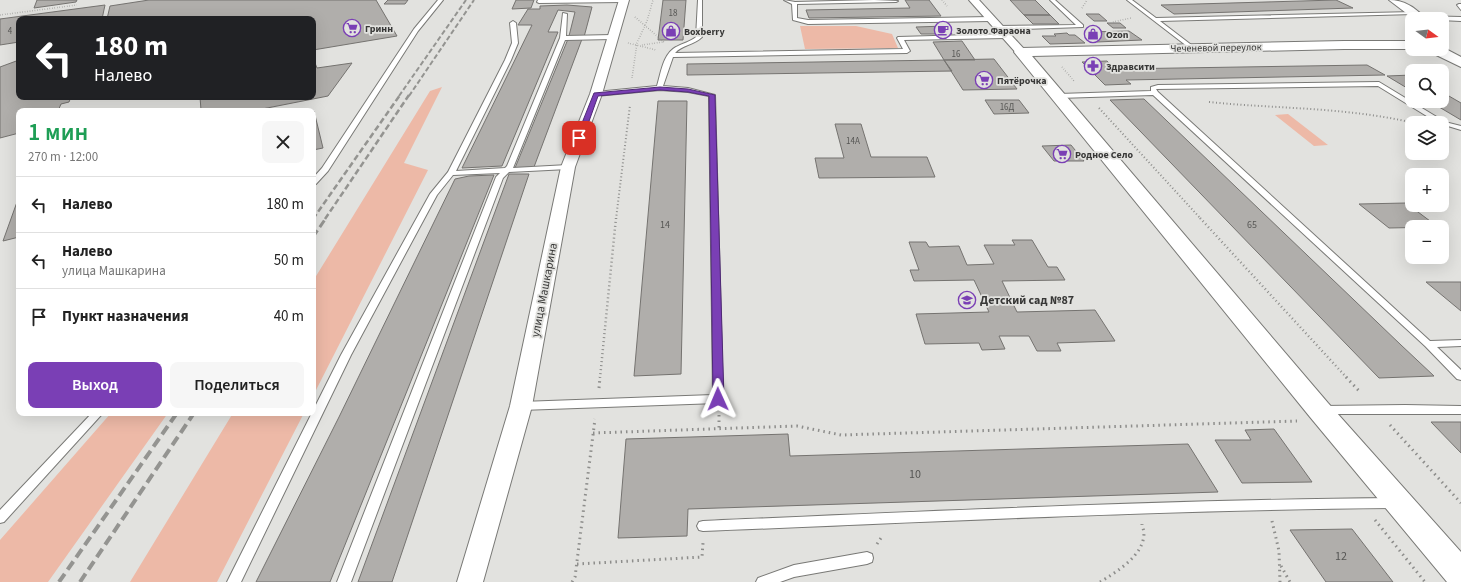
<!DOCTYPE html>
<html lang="ru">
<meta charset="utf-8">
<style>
:root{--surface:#fff;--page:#f6f6f6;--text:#222;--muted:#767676;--line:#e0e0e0;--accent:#7a3fb5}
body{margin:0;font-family:"Source Sans 3",sans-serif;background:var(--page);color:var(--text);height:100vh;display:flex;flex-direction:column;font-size:15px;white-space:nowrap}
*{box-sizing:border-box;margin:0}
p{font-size:13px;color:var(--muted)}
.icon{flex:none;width:22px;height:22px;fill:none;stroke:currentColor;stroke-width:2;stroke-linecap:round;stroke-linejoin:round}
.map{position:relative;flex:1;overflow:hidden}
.sheet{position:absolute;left:16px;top:108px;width:300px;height:308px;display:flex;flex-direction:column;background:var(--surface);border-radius:8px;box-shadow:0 4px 16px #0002}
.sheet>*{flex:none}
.hud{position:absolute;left:16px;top:16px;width:300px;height:84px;border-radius:8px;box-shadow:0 4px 16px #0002;background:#202124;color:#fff;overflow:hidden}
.needle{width:26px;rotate:105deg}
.buttons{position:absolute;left:1405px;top:12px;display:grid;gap:8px}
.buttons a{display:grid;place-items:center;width:44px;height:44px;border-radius:8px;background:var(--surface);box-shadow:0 4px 16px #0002;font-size:20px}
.pin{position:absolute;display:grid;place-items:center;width:34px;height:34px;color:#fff;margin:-17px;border-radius:8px;box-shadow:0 2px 6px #0006}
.me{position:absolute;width:44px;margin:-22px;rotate:359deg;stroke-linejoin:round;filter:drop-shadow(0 0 3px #0008)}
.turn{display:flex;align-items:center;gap:14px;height:84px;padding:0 12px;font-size:18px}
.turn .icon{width:52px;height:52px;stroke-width:2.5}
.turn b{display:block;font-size:28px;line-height:34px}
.round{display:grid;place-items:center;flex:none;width:42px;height:42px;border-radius:8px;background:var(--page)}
.headline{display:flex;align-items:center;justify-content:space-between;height:68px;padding:0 12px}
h1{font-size:24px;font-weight:600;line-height:30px;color:#1e9e55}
.cta{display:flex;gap:8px;margin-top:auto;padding:8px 12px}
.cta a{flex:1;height:46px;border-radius:8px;background:var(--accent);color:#fff;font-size:16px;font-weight:600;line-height:46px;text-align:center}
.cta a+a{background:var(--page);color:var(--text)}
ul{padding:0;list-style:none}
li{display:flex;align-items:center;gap:12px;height:56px;padding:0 12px;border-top:1px solid var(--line)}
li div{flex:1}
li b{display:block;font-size:15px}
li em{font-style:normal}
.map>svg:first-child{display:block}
</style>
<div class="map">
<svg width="1461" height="582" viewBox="0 0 1461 582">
<rect width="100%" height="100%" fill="#e2e2df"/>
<path fill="#edb9a7" d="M 800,26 L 856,26 L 892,34 L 898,48 L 805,49 Z
M 442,87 L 404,163 L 428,170 L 313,396 L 313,281 L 430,91 Z
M 1288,114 L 1328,145 L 1314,146 L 1275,115 Z
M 111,413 L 168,413 L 48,582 L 0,582 L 0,540 Z
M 233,413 L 304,413 L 217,582 L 130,582 Z"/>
<path fill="#b0aeab" stroke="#757370" d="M 37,0 L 77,0 L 76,2 L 34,8 Z
M 149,0 L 376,0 L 397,36 L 313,50 L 313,19 L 107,19 L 110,6 Z
M 388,0 L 408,0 L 405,4 L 384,4 Z
M 516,0 L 534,0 L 531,8 L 512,9 Z
M 663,0 L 686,0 L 683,40 L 658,40 Z
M 905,0 L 929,0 L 941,16 L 809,18 L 806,10 L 910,8 Z
M 1010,0 L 1035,0 L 1050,15 L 1024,15 Z
M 1336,0 L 1353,8 L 1174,14 L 1161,5 Z
M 105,5 L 102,19 L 19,19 L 19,42 L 0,45 L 0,19 Z
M 540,6 L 567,5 L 592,7 L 584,37 L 569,36 L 575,12 L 558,10 L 548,32 L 558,32 L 502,166 L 462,168 L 532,25 L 518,25 L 528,9 L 540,9 Z
M 1086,14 L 1099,14 L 1107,21 L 1094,21 Z
M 1024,15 L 1050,15 L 1059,24 L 1033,24 Z
M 1107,23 L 1120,23 L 1126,28 L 1113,28 Z
M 946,26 L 952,34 L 921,34 L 916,27 Z
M 1129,31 L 1142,40 L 1097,42 L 1085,32 Z
M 1067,33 L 1069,35 L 1075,35 L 1085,43 L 1050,44 L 1042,36 L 1056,36 L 1054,34 Z
M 568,39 L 582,39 L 534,167 L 515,168 Z
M 962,41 L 975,60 L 944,60 L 933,42 Z
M 313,58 L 317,68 L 352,63 L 328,96 L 252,111 L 196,111 L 201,110 L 200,97 L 313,97 Z
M 994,59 L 1017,89 L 963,90 L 944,60 Z
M 19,60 L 19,97 L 71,97 L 69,102 L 61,104 L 58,111 L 19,111 L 19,133 L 0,138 L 0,67 Z
M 944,60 L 952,71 L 687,75 L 687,64 Z
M 1107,61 L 1115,69 L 1367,65 L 1385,75 L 1126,80 L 1131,84 L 1105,85 L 1082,62 Z
M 1412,75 L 1412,91 L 1387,76 Z
M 1442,92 L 1461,103 L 1461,120 L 1429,101 L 1442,101 Z
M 1144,99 L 1401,345 L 1434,376 L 1379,378 L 1110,100 Z
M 985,100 L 1019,100 L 1029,113 L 994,114 Z
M 658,101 L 687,101 L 681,374 L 634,376 Z
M 312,111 L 314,111 L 323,148 L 313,150 Z
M 835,124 L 861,124 L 871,157 L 927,157 L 935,177 L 819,178 L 815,158 L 844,158 Z
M 1071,145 L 1084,161 L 1054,161 L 1042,146 Z
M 509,174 L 529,174 L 392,582 L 358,582 Z
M 494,175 L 330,582 L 256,582 L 339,417 L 455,179 L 469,176 Z
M 19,196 L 19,237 L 3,241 L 17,202 Z
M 1406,203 L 1438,227 L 1389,228 L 1359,204 Z
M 1012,240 L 1032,240 L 1048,267 L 1057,267 L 1065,280 L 1002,281 L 1017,312 L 1095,310 L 1115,341 L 1057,343 L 1061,351 L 1037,351 L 1029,336 L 999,336 L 1005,349 L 982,350 L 979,343 L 925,344 L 916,314 L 989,312 L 974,280 L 914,281 L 910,270 L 919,270 L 909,242 L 926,242 L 929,247 L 959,246 L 967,265 L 994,264 L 984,245 L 1015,245 Z
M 1426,282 L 1461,282 L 1461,311 Z
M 1431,422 L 1461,422 L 1461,453 Z
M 1274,429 L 1312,482 L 1242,483 L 1215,440 L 1251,440 L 1245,430 Z
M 788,434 L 790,456 L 1188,444 L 1218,492 L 688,509 L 687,536 L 618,538 L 626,439 Z
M 1352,529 L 1393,582 L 1326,582 L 1290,530 Z"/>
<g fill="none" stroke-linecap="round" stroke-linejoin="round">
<defs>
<path id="service" d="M 438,0 L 443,0 L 418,31 L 328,171 L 316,184 L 313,184 L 313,178 L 322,168 L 414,29 Z
M 538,0 L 625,0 L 625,1 L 623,2 L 539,3 L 537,2 Z
M 698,0 L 702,0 L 702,37 C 694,45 682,45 675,53 L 903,49 L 897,38 L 898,37 L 1005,34 L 1008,36 L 1005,38 L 904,40 L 910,51 L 907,53 L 673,57 L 663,86 L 688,88 L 715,95 L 723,399 L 722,402 L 718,403 L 521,410 L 517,409 L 516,406 L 517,403 L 521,402 L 713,395 L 709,96 L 688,92 L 660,90 L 596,96 L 593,94 L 596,92 L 657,86 C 661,73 663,54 676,47 C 683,43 690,42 696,37 Z
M 784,0 L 795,2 L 874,0 L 898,1 L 896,2 L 797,4 L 797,18 L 808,20 L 991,17 L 994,19 L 991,21 L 808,24 L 793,20 L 792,4 Z
M 1050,0 L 1055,0 L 1083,25 L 1083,27 L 998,30 L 995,28 L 998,26 L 1076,25 Z
M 1127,0 L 1132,0 L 1156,18 L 1414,12 L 1416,13 L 1414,14 L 1160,21 L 1194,47 L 1195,48 L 1192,50 Z
M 1459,4 L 1461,4 L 1461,10 L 1457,5 Z
M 563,13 L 567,14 L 566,36 L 612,35 L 615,37 L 612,39 L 565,40 L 513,168 L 568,165 L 572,167 L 568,169 L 509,172 L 503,178 L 351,582 L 337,582 L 496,177 L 500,173 L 453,175 L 437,195 L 351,355 L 241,582 L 227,582 L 341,355 L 430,194 L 448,172 L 505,60 L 512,43 L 510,23 L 513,21 L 516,23 L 518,43 L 511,60 L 456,171 L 505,168 L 507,166 L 560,38 Z
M 1420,16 L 1461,17 L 1461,21 L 1418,19 L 1418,17 Z
M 1379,82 L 1445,122 L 1461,126 L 1461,130 L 1438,123 L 1378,86 L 1156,89 L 1158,92 L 1430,341 L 1461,340 L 1461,346 L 1437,347 L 1461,370 L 1461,380 L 1457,379 L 1425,346 L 1153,95 L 1059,98 L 1056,96 L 1059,94 L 1151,91 L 1151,87 L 1158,85 Z
M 1405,405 L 1461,406 L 1461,414 L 1322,414 L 1318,413 L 1317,410 L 1318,407 L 1322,406 Z
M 92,413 L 103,413 L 4,522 L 0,523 L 0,510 Z
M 1393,498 L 1397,499 L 1399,503 L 1397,507 L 1393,508 C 1163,510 933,522 703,531 L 699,530 L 697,526 L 699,522 L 703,521 C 933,511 1163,500 1393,498 Z
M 867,552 L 872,554 L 873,558 L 872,562 L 867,564 L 794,577 L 780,582 L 756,582 L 758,578 L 794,565 Z"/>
<path id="minor" d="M 619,0 L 629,0 L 602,94 L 575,167 L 532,406 L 483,582 L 457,582 L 510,406 L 561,167 L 590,94 Z
M 969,0 L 979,0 L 1025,50 L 1027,52 L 1025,54 L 1017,54 Z
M 1389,0 C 1403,0 1416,7 1425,19 L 1414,19 Z"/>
<path id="tertiary" d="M 1344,41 L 1412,41 L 1412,49 L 1344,49 L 1032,56 L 1328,403 L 1461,552 L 1461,582 L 1447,582 L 1310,417 L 1014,52 L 1016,49 L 1021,48 Z
M 1442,47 L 1461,57 L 1461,67 L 1430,52 L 1428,49 L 1442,49 Z"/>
</defs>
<use href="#service" stroke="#797976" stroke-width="2"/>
<use href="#minor" stroke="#797976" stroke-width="2"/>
<use href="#tertiary" stroke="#797976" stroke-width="2"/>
<path stroke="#8d8d8b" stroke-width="1.5" stroke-dasharray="0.5 2" stroke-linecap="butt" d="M 942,0 L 947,6
M 1082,8 L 1087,0
M 0,15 L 77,5
M 635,17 L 664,42
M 1113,22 L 1131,18
M 628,43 L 656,50
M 642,45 L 663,42
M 1062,67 L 1074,81
M 632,78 L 637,43 L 647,21 L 653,0"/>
<path stroke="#8d8d8b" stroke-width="2" stroke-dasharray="1 2.5" stroke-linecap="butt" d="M 1209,102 C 1278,109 1346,107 1414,123
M 1099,108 L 1201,219
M 616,219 L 630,105"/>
<path stroke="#8d8d8b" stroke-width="2.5" stroke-dasharray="1 3" stroke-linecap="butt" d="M 1200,218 L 1347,378
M 600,378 L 616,218"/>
<path stroke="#8d8d8b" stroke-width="3" stroke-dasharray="1.5 4" stroke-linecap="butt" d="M 1346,377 L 1361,393
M 599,388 L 600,377
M 719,415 L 719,428
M 1390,425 L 1461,503
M 593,433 L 797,426 L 841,435 L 1297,421
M 1375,520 L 1425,582
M 1272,521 L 1279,551 L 1280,582
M 877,544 L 883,535
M 577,564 L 702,557 L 703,543
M 1281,566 L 1290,582
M 572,582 L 575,577 L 595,419
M 1100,582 C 1116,572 1144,556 1144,533 C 1144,530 1142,527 1142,524"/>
<use href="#service" fill="#fff" fill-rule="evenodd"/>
<use href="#minor" fill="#fff" fill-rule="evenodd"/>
<use href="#tertiary" fill="#fff" fill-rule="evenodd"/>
<path stroke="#949491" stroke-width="2" stroke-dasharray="5 2.5" stroke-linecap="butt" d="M 399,96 L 466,0
M 409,96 L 474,0"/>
<path stroke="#949491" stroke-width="2.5" stroke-dasharray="6 3" stroke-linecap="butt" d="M 313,219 L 400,95
M 325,219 L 409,95"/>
<path stroke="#949491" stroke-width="3" stroke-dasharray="8 4" stroke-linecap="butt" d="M 313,237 L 326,218"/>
<path stroke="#949491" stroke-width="4" stroke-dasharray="10 5" stroke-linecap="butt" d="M 59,582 L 177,413
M 80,582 L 194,413"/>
</g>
<path fill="#7a3fb5" stroke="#4f2976" d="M 660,87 L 688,89 L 715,95 L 724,399 L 722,401 L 715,401 L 713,399 L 709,96 L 688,92 L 660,90 L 598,96 L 583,138 L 579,140 L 576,138 L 594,93 Z"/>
<defs>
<symbol id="supermarket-ring" viewBox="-11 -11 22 22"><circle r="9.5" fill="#e2e2df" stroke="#7a3fb5" stroke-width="1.5"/><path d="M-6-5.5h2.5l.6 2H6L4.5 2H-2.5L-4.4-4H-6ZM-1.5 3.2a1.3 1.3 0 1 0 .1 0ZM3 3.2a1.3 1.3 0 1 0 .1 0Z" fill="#7a3fb5"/></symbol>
<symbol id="cafe-ring" viewBox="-11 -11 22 22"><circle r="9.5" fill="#e2e2df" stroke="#7a3fb5" stroke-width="1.5"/><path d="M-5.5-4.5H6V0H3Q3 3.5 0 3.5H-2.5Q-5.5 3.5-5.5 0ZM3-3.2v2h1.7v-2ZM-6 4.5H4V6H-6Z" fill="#7a3fb5"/></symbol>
<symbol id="shop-ring" viewBox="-11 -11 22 22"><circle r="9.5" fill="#e2e2df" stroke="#7a3fb5" stroke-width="1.5"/><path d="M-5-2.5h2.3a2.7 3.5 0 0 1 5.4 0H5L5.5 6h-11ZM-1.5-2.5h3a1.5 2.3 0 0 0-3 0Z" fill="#7a3fb5"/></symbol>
<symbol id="pharmacy-ring" viewBox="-11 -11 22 22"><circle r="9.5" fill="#e2e2df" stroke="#7a3fb5" stroke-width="1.5"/><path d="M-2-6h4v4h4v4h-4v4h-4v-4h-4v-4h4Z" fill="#7a3fb5"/></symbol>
<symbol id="school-ring" viewBox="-11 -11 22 22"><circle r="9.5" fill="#e2e2df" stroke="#7a3fb5" stroke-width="1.5"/><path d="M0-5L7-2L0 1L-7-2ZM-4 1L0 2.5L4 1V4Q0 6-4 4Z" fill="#7a3fb5"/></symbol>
</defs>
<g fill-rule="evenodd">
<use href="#supermarket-ring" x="342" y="18" width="20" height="20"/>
<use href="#cafe-ring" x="933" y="20" width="20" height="20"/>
<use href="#shop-ring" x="661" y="21" width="20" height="20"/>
<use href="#shop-ring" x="1083" y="24" width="20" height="20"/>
<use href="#pharmacy-ring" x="1083" y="56" width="20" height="20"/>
<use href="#supermarket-ring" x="974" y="70" width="20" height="20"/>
<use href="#supermarket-ring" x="1052" y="144" width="20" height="20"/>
<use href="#school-ring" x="957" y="290" width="20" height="20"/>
</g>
<g text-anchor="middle" stroke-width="3.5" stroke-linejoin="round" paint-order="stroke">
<g font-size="9" fill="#565654">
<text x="673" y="16">18</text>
<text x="10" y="34">4</text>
<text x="956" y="57">16</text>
<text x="1007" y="110">16Д</text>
<text x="853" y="144">14А</text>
</g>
<g font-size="10" font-weight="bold" fill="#383837" stroke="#e2e2df" text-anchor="start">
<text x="365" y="32">Гринн</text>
<text x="956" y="34">Золото Фараона</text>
<text x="684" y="35">Boxberry</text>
<text x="1106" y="38">Ozon</text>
<text x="1106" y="70">Здравсити</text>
<text x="997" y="84">Пятёрочка</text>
<text x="1075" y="158">Родное Село</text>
</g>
<g font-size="10" fill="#383837" stroke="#e2e2df">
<text transform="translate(1216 47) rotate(-1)" y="4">Чеченевой переулок</text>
</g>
<g font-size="10" fill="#565654">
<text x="665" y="228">14</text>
<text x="1252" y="228">65</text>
</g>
<g font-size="12" fill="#383837" stroke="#e2e2df">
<text transform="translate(544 290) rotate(-79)" y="4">улица Машкарина</text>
</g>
<g font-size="12" font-weight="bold" fill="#383837" stroke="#e2e2df" text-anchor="start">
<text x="980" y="304">Детский сад №87</text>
</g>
<g font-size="12" fill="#565654">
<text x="915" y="478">10</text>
<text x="1341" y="560">12</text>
</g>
</g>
</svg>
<div class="buttons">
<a><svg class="needle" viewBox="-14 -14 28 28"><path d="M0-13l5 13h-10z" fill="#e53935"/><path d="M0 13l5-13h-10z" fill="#767676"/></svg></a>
<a><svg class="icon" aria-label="search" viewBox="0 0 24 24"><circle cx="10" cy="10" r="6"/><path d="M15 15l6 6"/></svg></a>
<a><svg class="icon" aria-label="layers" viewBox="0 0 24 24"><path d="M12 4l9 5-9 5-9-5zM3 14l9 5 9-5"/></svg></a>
<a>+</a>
<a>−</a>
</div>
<div class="pin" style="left:579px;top:138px;background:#d93025"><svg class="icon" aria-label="arrive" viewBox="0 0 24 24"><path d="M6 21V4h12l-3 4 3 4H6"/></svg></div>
<svg class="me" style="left:718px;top:399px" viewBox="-20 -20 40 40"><path d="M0-17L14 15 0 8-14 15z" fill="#7a3fb5" stroke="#fff" stroke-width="4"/></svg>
<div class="hud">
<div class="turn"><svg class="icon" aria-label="left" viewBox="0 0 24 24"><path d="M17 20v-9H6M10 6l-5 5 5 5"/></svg><div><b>180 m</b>Налево</div></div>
</div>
<section class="sheet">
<div class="headline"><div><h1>1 мин</h1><p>270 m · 12:00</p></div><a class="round"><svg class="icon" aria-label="close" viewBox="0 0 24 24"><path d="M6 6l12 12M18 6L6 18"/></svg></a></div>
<ul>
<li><svg class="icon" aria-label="left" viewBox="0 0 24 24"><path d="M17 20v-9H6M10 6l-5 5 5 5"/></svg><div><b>Налево</b></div><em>180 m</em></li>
<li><svg class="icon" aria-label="left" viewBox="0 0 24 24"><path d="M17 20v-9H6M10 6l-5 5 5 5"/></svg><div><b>Налево</b><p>улица Машкарина</p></div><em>50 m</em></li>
<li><svg class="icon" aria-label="arrive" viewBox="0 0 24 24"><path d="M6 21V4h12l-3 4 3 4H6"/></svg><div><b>Пункт назначения</b></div><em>40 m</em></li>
</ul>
<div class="cta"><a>Выход</a><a>Поделиться</a></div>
</section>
</div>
